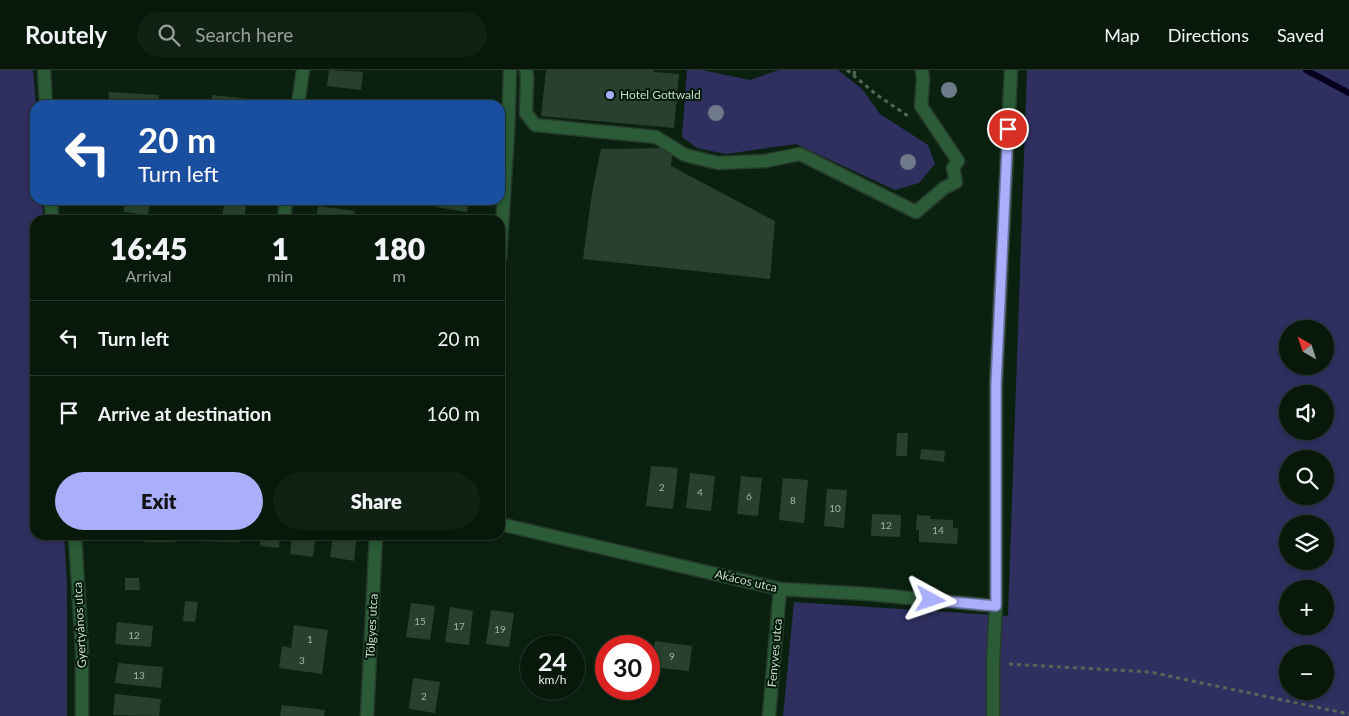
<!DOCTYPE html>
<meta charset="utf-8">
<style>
:root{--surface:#08190c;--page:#112215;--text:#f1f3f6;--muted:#98a09d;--line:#29382d;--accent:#aaaffb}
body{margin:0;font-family:Lato,sans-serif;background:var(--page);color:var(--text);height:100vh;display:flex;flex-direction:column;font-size:19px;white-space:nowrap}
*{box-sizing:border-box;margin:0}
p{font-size:16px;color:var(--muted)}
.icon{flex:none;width:28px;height:28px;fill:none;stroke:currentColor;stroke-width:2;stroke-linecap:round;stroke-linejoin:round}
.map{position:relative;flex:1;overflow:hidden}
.drawer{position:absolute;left:30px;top:145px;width:475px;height:325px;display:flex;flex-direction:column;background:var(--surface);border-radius:15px;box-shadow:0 2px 8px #0003,0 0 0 1px var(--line)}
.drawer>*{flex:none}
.banner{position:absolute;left:30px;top:30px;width:475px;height:105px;border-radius:15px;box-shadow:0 2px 8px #0003,0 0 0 1px var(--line);background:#1a4fa0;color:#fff;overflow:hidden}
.needle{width:32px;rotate:321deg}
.buttons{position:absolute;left:1279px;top:250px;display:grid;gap:10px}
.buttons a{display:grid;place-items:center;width:55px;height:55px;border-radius:50%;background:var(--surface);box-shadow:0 2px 8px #0003,0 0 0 1px var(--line);font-size:25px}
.speed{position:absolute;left:520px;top:565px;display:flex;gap:10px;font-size:25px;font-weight:700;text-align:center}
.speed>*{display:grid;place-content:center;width:65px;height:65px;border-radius:50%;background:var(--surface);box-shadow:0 2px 8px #0003,0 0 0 1px var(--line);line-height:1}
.speed small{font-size:12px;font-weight:400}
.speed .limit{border:8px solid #d22;background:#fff;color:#111}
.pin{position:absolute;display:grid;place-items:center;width:42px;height:42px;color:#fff;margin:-21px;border:2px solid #fff;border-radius:50%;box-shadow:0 1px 5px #0007}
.me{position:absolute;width:55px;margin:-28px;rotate:95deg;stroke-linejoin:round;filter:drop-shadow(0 0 4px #0008)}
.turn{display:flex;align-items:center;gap:18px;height:105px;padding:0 25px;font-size:22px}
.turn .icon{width:65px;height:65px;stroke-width:2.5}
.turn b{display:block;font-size:35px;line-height:42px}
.eta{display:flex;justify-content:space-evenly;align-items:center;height:85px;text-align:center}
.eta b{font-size:30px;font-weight:800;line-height:35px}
.primary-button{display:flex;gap:10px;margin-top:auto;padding:10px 25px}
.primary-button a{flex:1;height:58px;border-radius:30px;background:var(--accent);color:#111;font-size:20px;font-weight:800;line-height:58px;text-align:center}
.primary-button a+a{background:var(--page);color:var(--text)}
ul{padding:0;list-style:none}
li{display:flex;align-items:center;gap:15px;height:75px;padding:0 25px;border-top:1px solid var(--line)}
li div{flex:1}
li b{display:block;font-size:19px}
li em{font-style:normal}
header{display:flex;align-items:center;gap:30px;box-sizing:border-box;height:70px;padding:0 25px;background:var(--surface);border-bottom:1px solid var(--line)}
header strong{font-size:24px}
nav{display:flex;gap:28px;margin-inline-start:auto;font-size:18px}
.search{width:350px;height:45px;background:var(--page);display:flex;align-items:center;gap:12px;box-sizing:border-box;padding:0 18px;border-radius:28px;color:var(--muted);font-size:19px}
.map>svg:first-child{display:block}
</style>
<header>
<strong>Routely</strong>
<div class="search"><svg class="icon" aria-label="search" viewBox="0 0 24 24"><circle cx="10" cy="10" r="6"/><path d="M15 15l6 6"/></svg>Search here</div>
<nav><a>Map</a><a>Directions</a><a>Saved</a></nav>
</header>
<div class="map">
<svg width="1349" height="646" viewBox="0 0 1349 646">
<rect width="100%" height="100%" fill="#0a2110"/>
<path fill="#2f305f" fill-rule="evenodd" d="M 0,0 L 33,0 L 36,35 L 35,130 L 42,130 L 43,150 L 35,150 L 35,465 L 64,465 L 67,516 L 67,646 L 0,646 Z
M 687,0 L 702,0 L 750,10 L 779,0 L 838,0 L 862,19 L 880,44 L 928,75 L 935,94 L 919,113 L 895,120 L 796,74 L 726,84 L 697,78 L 682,67 Z
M 1027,0 L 1349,0 L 1349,646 L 783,646 L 794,532 L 1008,546 ZM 1288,259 L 1325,259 L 1325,296 L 1288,296 ZM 1288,324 L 1325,324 L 1325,361 L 1288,361 ZM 1288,389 L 1325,389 L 1325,426 L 1288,426 ZM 1288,454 L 1325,454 L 1325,491 L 1288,491 ZM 1288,519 L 1325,519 L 1325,556 L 1288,556 ZM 1288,584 L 1325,584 L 1325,621 L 1288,621 Z"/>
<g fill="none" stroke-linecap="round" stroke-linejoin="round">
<path stroke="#04001d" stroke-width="6" d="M 1306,0 L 1349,23"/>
</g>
<path fill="#28412e" d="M 329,0 L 363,2 L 361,20 L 327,16 Z
M 546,0 L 654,0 L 654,2 L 679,4 L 674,58 L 541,46 Z
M 109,22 L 159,25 L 158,35 L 108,35 Z
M 212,25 L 259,30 L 258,35 L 211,35 Z
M 673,78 L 671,96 L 775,151 L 770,209 L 583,189 L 592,123 L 601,79 Z
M 125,130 L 150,130 L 148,145 L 124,142 Z
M 225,130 L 247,130 L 244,149 L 222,145 Z
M 437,130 L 469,130 L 467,142 L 436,137 Z
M 318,136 L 355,141 L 354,150 L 316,150 Z
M 897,363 L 908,363 L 907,386 L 896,386 Z
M 921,379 L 945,381 L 944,392 L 920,389 Z
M 651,396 L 678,398 L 673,439 L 646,436 Z
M 690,403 L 715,406 L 711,441 L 686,438 Z
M 741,406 L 762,408 L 758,446 L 737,444 Z
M 783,408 L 808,410 L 804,453 L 779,450 Z
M 827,419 L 847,420 L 844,458 L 824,456 Z
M 872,444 L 901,445 L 900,467 L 871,466 Z
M 917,445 L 931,446 L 930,449 L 953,450 L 953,458 L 958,458 L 957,474 L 919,472 L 919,460 L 916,460 Z
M 145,465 L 175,465 L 175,472 L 145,472 Z
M 198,465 L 241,465 L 240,472 L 197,471 Z
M 261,465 L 280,465 L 279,478 L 260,476 Z
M 292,465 L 316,465 L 313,487 L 290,484 Z
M 333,465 L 357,465 L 354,491 L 330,487 Z
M 125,508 L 139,508 L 140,520 L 125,520 Z
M 185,531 L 198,532 L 195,552 L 183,551 Z
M 411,533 L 435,536 L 430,570 L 406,567 Z
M 450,537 L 473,541 L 469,575 L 445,572 Z
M 491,540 L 514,543 L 509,577 L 486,574 Z
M 117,552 L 153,556 L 151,577 L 115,574 Z
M 294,555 L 328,560 L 322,604 L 279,598 L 282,576 L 291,578 Z
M 612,571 L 636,573 L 635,576 L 612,576 Z
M 655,571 L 692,576 L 689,601 L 651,597 Z
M 118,593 L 163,597 L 161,618 L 115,613 Z
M 413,608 L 440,612 L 435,643 L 409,639 Z
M 115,624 L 161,629 L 159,646 L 113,645 Z
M 282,635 L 325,640 L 324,646 L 280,646 Z"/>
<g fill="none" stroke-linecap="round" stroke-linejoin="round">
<defs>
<path id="minor" d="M 44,0 L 46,35
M 526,0 L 527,8 L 526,43 L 535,55 L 656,67 L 685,85 L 718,93 L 765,91 L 800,84 L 916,142 L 944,118 L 956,112 L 953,98 L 958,91 L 921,36 L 923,10 L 922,0
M 298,35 L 303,0
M 51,130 L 52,150
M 284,150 L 286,130
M 500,188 L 508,62 L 510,0
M 500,454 L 780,519 L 868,524 L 996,536
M 75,465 L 82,581 L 82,646
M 367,646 L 376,465
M 769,646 L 780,519
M 993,646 L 993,593 L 996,536 L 996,314 L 1011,0"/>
</defs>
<use href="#minor" stroke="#253b2b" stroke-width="15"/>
<path stroke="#546858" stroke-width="3" stroke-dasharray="4 4" stroke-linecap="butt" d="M 847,0 L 877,25 L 908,46
M 854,5 L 855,0
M 1009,594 L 1150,602 L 1349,644"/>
<use href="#minor" stroke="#2b5c37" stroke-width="12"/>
</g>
<g fill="#6e7a8a">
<circle cx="949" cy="20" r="8"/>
<circle cx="716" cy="43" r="8"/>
<circle cx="908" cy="92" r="8"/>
</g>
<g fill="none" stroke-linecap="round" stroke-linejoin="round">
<defs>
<path id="route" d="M 931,530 L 996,536 L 996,314 L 1008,59"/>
</defs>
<use href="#route" stroke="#6e72a3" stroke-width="12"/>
<use href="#route" stroke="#aaaffb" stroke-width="9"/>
</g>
<circle fill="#aaaffb" stroke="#021808" stroke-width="2" cx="610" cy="25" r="5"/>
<g text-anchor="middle" stroke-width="4" stroke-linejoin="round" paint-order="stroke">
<g font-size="10" fill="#a4b4a7">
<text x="662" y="421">2</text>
<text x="700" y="426">4</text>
<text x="749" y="430">6</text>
<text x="793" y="434">8</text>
<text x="835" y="442">10</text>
<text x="886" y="459">12</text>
<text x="938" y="464">14</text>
<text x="420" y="555">15</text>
<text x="459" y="560">17</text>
<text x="500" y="563">19</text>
<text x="134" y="569">12</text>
<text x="310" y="573">1</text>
<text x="672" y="590">9</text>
<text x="302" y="594">3</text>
<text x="139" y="609">13</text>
<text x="424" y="630">2</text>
</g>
<g font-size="12" fill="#cddbcf" stroke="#021808" text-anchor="start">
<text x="620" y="29">Hotel Gottwald</text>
</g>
<g font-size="12" fill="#cddbcf" stroke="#021808">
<text transform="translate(746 511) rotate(13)" y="4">Akácos utca</text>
<text transform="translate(80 555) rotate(-93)" y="4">Gyertyános utca</text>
<text transform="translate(372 556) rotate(-87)" y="4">Tölgyes utca</text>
<text transform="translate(775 583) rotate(-85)" y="4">Fenyves utca</text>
</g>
</g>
</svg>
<div class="buttons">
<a><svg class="needle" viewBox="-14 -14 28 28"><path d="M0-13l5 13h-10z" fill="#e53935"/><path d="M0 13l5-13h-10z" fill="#98a09d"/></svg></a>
<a><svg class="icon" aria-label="sound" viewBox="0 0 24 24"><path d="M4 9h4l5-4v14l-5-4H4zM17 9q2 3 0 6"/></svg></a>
<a><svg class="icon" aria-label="search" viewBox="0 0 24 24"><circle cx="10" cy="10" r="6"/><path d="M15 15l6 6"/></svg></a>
<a><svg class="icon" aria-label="layers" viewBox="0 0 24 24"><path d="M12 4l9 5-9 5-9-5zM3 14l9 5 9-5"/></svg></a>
<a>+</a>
<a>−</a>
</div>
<div class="speed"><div>24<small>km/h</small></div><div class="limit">30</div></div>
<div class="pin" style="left:1008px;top:59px;background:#d93025"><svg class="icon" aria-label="arrive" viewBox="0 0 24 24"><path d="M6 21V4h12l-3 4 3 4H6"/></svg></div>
<svg class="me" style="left:931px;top:530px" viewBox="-20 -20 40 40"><path d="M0-17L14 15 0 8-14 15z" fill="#aaaffb" stroke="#fff" stroke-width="4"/></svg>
<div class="banner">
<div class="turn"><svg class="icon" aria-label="left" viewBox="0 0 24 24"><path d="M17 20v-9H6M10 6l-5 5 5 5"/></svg><div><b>20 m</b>Turn left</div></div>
</div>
<section class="drawer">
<div class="eta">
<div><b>16:45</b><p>Arrival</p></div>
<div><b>1</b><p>min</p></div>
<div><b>180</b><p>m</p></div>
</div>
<ul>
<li><svg class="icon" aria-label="left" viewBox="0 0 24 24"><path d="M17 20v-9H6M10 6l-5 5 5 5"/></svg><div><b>Turn left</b></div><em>20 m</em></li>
<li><svg class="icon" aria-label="arrive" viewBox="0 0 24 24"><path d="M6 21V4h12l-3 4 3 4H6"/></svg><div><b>Arrive at destination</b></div><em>160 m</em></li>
</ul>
<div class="primary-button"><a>Exit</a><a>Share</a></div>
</section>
</div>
